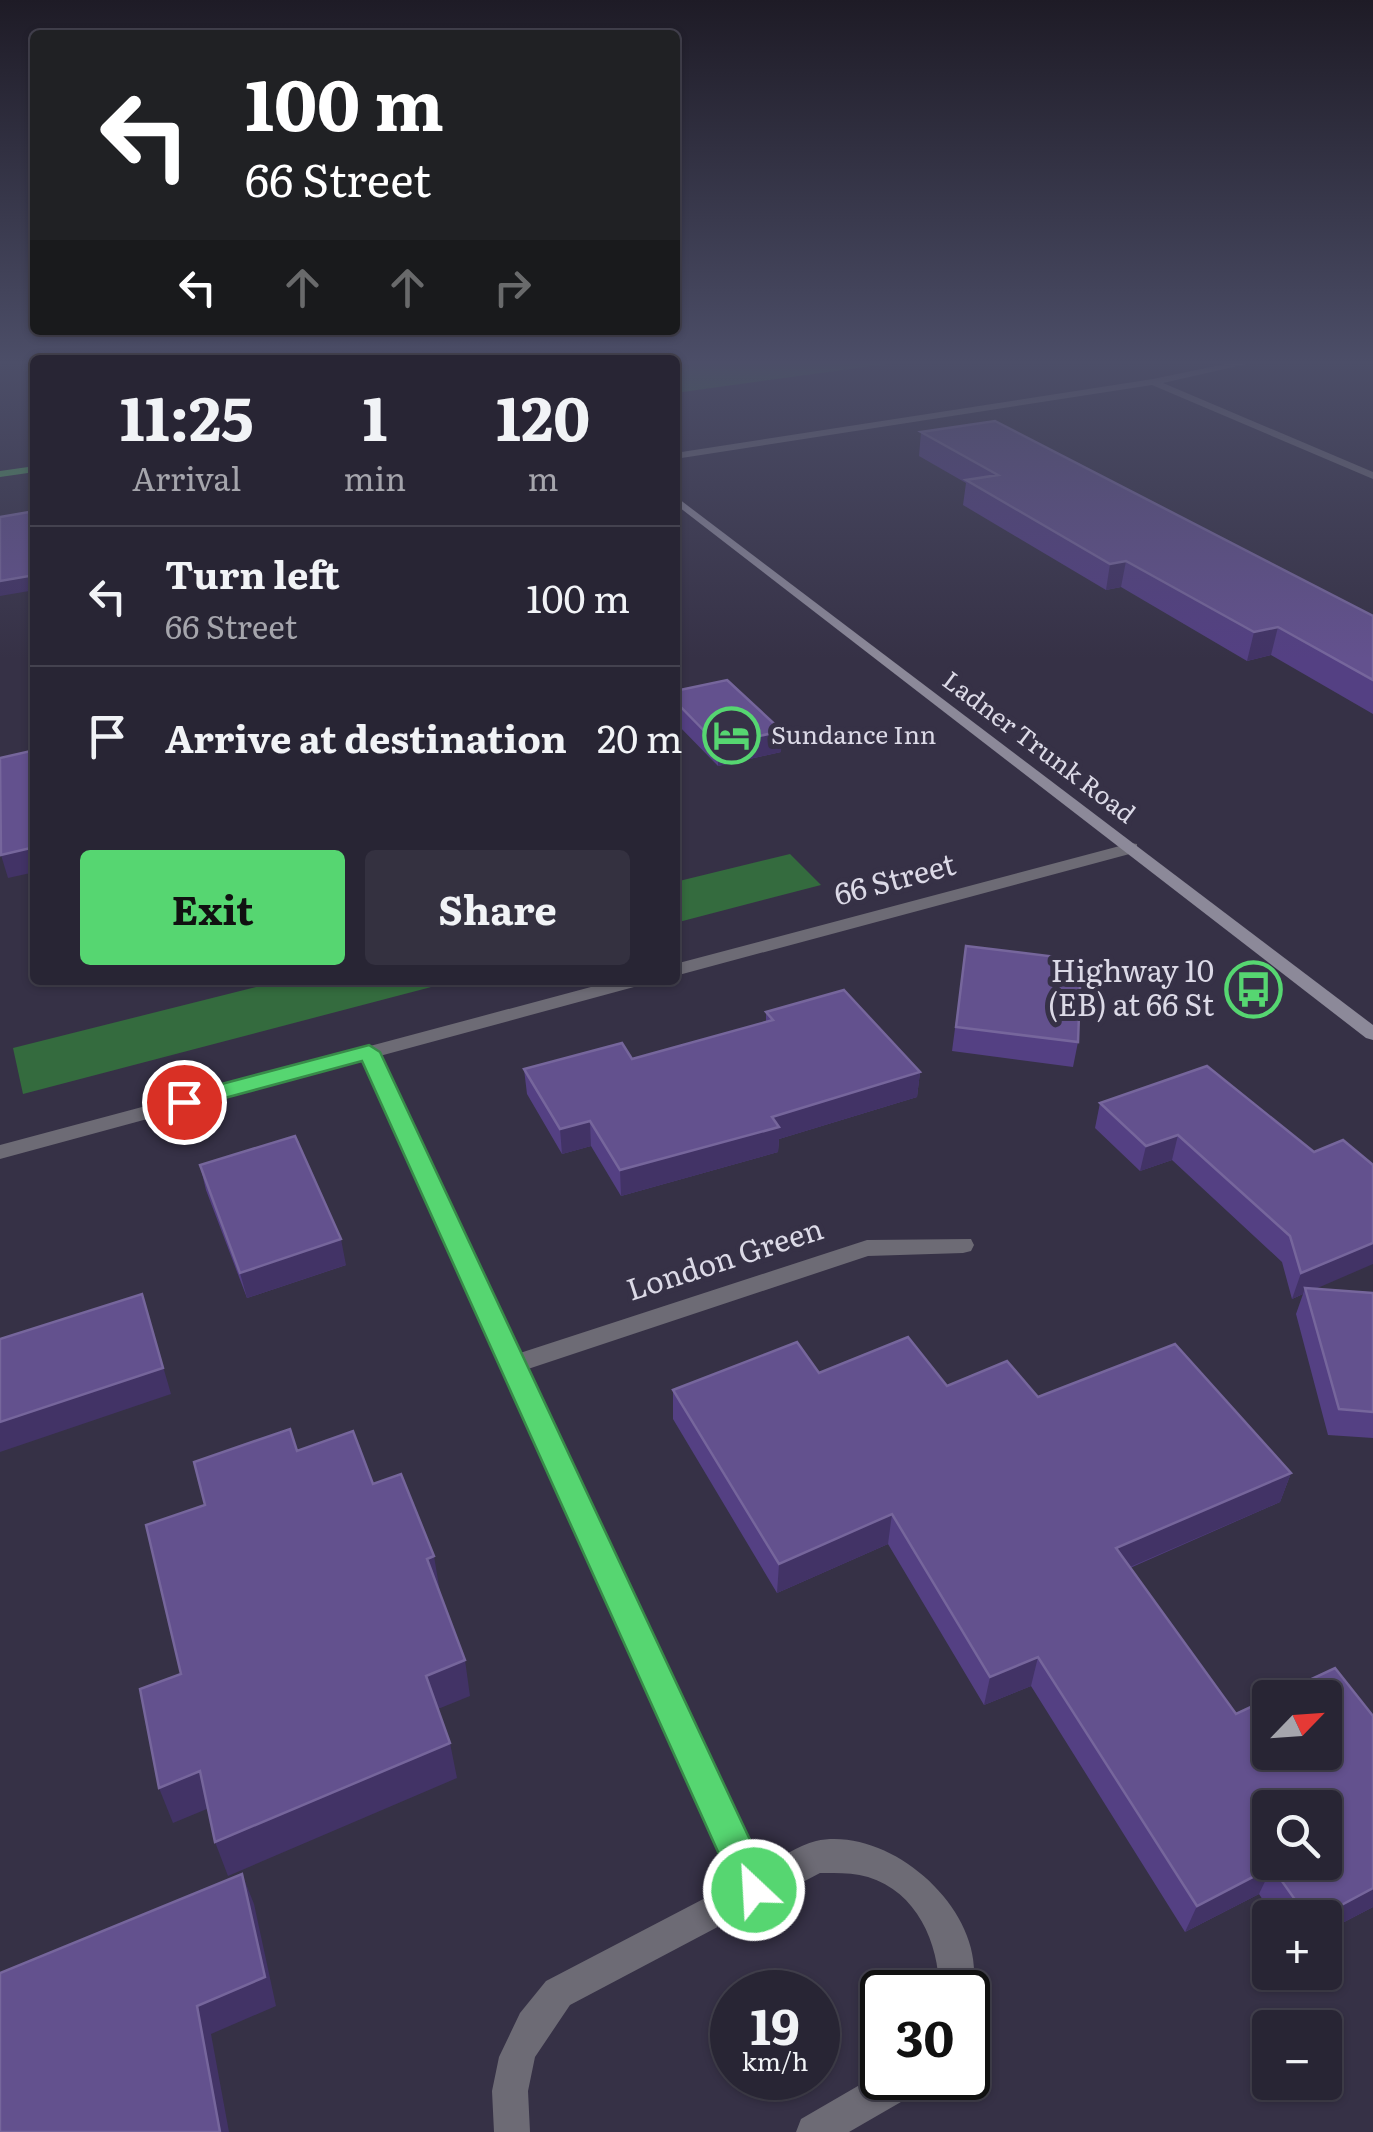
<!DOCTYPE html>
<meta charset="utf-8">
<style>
:root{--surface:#282534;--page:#343140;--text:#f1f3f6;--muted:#a5a5ac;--line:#44424f;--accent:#56d671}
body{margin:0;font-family:Literata,serif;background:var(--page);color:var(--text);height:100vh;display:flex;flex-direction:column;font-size:38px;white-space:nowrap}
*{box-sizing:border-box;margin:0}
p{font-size:32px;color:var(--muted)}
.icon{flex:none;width:55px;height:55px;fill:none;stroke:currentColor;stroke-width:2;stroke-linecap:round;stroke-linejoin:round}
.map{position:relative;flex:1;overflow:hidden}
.details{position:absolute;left:30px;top:355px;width:650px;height:630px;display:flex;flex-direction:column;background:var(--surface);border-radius:10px;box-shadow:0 2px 8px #0004,0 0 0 2px var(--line)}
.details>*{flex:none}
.banner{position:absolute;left:30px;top:30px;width:650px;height:305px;border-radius:10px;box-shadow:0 2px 8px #0004,0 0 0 2px var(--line);background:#202124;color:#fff;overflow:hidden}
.needle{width:65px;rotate:65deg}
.fabs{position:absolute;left:1252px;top:1680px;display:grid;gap:20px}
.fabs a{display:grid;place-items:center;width:90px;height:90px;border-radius:10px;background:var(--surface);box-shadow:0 2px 8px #0004,0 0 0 2px var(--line);font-size:50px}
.speed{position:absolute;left:710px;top:1970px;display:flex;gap:20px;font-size:50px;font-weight:700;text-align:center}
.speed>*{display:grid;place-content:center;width:130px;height:130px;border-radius:50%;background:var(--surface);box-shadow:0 2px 8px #0004,0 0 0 2px var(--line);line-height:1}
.speed small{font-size:25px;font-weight:400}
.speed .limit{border:5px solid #111;border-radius:15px;background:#fff;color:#111}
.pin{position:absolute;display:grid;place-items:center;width:85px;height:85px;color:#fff;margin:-42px;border:5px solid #fff;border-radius:50%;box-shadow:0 2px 10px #0007}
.me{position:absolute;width:110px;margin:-55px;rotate:335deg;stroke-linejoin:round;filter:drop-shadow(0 0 8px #0008)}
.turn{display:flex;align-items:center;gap:35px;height:210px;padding:0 50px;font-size:45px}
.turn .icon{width:130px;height:130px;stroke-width:2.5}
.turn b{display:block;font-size:70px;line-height:85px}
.lanes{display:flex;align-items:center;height:95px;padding:0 50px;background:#0003;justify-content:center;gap:50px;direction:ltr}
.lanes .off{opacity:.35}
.eta{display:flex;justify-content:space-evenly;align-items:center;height:170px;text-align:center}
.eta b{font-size:60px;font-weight:700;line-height:70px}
.cta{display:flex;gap:20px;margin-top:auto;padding:20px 50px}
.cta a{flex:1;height:115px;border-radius:10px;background:var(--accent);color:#111;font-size:40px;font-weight:700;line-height:115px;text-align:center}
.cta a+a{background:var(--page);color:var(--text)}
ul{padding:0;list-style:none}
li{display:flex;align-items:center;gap:30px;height:140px;padding:0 50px;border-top:2px solid var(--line)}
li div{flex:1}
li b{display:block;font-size:38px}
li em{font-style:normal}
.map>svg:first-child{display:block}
</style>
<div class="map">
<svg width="1373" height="2132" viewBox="0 0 1373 2132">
<rect width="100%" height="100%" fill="#363146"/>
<path fill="#346b3e" d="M 675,360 L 916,360 L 675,393 Z
M 790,854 L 821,885 L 675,923 L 675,882 Z
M 284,980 L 458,980 L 23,1094 L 13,1048 Z"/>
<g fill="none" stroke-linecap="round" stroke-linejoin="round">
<path fill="#4f975b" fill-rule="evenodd" d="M 35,466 L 35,472 L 0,477 L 0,471 Z"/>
<path fill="#6d6b75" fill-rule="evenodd" d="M 1245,360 L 1264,360 L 1163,383 L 1373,472 L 1373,479 L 1152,385 L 675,459 L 675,453 L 1153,379 Z"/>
<path fill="#6d6b75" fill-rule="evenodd" d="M 369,1046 L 379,1052 L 520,1353 L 867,1240 L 971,1239 L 974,1245 L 971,1251 L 963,1253 L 868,1256 L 528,1369 L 761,1869 C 778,1860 798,1845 816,1841 C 896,1824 1001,1924 968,2004 L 968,1992 L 939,1992 C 940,1946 918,1892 868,1877 C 852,1872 836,1873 820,1873 L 570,2005 L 535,2057 L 528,2091 L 530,2132 L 494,2132 L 492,2091 L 499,2057 L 520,2013 L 546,1981 L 734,1883 L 359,1052 Z
M 882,2072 L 882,2078 L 925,2078 L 920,2091 L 849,2132 L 796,2132 L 801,2119 Z"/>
<path fill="#6d6b75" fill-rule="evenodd" d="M 1131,843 L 1137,844 L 1137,852 L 675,976 L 675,964 Z
M 617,980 L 647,980 L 645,984 L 0,1159 L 0,1145 Z"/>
<path fill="#8c8999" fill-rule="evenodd" d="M 675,496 L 1373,1025 L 1373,1040 L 1366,1038 L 675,504 Z"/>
</g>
<path fill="#544083" d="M 921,432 L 1373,616 L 1373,714 L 1271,655 L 1247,661 L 1121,587 L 1106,590 L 963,505 L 966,483 L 919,456 Z
M 675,691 L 781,752 L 718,766 L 675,722 Z
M 966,946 L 1078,1042 L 1073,1067 L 952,1051 Z
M 766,1012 L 920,1072 L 917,1097 L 779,1139 L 778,1152 L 621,1196 L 591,1146 L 562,1154 L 527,1094 L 524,1069 L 632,1059 L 766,1022 Z
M 1100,1103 L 1314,1152 L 1315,1289 L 1373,1293 L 1373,1438 L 1328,1435 L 1296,1314 L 1303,1294 L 1292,1299 L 1282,1262 L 1172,1160 L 1140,1171 L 1095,1128 Z
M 200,1165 L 346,1265 L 247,1298 L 206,1190 Z
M 819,1373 L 1038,1397 L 1291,1473 L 1280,1502 L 1130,1568 L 1236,1714 L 1373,1716 L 1373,1907 L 1325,1932 L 1325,1918 L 1275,1918 L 1259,1894 L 1185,1932 L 1031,1686 L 984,1705 L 888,1544 L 777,1593 L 673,1419 L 673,1390 Z"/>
<path fill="#423366" d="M 1126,561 L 1121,587 L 1106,590 L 1110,564 Z
M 35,575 L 35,590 L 0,596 L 0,581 Z
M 1278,627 L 1271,655 L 1247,661 L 1254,632 Z
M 782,731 L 781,752 L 718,766 L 718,745 Z
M 35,847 L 35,872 L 8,878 L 1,855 Z
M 920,1072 L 917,1097 L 779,1139 L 778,1152 L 621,1196 L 620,1170 L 772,1117 Z
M 590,1121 L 591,1146 L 562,1154 L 560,1129 Z
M 1178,1135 L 1172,1160 L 1140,1171 L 1146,1146 Z
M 341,1239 L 346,1265 L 247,1298 L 240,1273 Z
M 1373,1243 L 1373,1264 L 1306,1293 L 1305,1288 L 1303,1294 L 1292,1299 L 1301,1273 Z
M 142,1294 L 171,1394 L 0,1452 L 0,1422 Z
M 1291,1473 L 1280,1502 L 1107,1577 L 1116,1548 Z
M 892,1514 L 888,1544 L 777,1593 L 779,1564 Z
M 434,1556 L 440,1592 L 427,1559 Z
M 1038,1657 L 1031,1686 L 984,1705 L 990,1677 Z
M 465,1660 L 470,1696 L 433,1711 L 426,1676 Z
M 450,1743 L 457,1778 L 228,1876 L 215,1842 Z
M 200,1771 L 214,1806 L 173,1823 L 159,1788 Z
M 1272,1867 L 1259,1894 L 1185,1932 L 1197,1906 Z
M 242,1874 L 254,1904 L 276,2006 L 211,2034 L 229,2132 L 220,2132 L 197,2006 Z
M 1373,1888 L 1373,1907 L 1325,1932 L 1325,1918 L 1317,1918 Z"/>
<path fill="#63518e" stroke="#76669c" stroke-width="2.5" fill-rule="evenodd" d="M 995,421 L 1373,616 L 1373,680 L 1278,627 L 1254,632 L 1126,561 L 1110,564 L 966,480 L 998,475 L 921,432 Z
M 35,511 L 35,575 L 0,581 L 0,517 Z
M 727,680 L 782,731 L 718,745 L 675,701 L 675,691 Z
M 35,750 L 35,847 L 1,855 L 0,758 Z
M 966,946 L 1081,960 L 1078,1042 L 956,1027 Z
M 844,990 L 920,1072 L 772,1117 L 779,1127 L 620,1170 L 590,1121 L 560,1129 L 524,1069 L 622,1043 L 632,1059 L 773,1020 L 766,1012 Z
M 1207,1066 L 1314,1152 L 1343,1140 L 1373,1165 L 1373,1243 L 1301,1273 L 1290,1236 L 1178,1135 L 1146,1146 L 1100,1103 Z
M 295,1136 L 341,1239 L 240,1273 L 200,1165 Z
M 1305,1288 L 1373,1293 L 1373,1412 L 1339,1409 Z
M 142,1294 L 163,1368 L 0,1422 L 0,1339 Z
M 908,1337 L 947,1386 L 1007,1361 L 1038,1397 L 1175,1344 L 1291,1473 L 1116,1548 L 1236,1714 L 1270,1698 L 1270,1752 L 1325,1752 L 1325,1698 L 1271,1698 L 1335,1668 L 1373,1716 L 1373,1888 L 1317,1918 L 1308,1918 L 1272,1867 L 1197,1906 L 1038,1657 L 990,1677 L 892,1514 L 779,1564 L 673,1390 L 797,1342 L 819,1373 ZM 1270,1808 L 1325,1808 L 1325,1862 L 1270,1862 Z
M 290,1429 L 297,1451 L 353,1431 L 373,1484 L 401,1474 L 434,1556 L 427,1559 L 465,1660 L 426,1676 L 450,1743 L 215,1842 L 200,1771 L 159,1788 L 140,1689 L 181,1674 L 146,1525 L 205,1505 L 194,1462 Z
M 242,1874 L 265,1977 L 197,2006 L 220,2132 L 0,2132 L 0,1973 Z"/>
<linearGradient id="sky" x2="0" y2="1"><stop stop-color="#1e1b26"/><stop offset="0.55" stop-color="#4c4e68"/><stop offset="1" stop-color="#4c4e68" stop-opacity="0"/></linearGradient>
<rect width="1373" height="659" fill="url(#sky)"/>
<path fill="#56d671" stroke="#388b49" stroke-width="2.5" d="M 369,1045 L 380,1052 L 767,1876 L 772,1890 L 767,1903 L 754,1908 L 741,1903 L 362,1061 L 184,1109 L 173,1102 L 176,1096 Z"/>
<defs>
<symbol id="hotel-ring" viewBox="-11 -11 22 22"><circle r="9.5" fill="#363146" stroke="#56d671" stroke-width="1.5"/><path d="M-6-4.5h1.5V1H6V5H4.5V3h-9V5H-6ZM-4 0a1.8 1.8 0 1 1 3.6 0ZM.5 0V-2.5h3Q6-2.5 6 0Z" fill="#56d671"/></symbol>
<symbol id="bus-ring" viewBox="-11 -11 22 22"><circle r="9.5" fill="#363146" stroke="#56d671" stroke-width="1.5"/><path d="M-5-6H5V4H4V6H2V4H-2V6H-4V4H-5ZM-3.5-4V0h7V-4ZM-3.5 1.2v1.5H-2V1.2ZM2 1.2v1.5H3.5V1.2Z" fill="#56d671"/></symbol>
</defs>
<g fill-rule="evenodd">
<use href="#hotel-ring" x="700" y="704" width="63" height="63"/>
<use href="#bus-ring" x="1222" y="958" width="63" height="63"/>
</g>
<g text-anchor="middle" stroke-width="10" stroke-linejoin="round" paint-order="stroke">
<g font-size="25" fill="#dbd9e6" stroke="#363146" text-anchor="start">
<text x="771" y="744">Sundance Inn</text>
</g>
<g font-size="25" fill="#dbd9e6" stroke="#363146">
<text transform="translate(1039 747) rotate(37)" y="9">Ladner Trunk Road</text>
</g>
<g font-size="30" fill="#dbd9e6" stroke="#363146">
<text transform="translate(895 880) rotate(-15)" y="10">66 Street</text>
<text transform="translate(725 1260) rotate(-18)" y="10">London Green</text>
</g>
<g font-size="30" fill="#dbd9e6" stroke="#363146" text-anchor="end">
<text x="1214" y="982">Highway 10<tspan x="1214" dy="34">(EB) at 66 St</tspan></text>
</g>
</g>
</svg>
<div class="fabs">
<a><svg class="needle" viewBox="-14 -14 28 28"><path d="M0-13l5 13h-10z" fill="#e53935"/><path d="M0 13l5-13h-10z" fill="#a5a5ac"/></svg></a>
<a><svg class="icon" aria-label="search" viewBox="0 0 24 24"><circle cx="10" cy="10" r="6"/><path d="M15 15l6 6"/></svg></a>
<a>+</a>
<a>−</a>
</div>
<div class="speed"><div>19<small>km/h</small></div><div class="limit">30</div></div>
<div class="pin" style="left:184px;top:1102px;background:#d93025"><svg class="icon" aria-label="arrive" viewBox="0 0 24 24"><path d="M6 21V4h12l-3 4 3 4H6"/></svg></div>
<svg class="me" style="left:754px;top:1890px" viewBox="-20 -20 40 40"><circle r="17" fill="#56d671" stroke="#fff" stroke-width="3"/><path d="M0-11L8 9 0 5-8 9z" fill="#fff"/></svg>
<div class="banner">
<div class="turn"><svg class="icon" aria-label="left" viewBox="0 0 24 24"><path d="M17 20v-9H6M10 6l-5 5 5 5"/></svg><div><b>100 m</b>66 Street</div></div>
<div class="lanes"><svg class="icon" aria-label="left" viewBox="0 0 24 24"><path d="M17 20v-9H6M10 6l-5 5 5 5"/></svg><svg class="icon off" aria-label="ahead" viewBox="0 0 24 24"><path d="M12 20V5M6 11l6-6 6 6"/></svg><svg class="icon off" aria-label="ahead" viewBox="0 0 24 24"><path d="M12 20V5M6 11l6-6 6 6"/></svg><svg class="icon off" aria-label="right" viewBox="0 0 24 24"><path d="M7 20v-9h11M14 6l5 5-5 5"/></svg></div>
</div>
<section class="details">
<div class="eta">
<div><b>11:25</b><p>Arrival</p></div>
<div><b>1</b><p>min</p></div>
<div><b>120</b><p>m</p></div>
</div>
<ul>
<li><svg class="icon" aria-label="left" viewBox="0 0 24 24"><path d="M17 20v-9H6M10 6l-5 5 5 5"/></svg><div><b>Turn left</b><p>66 Street</p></div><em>100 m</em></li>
<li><svg class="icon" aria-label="arrive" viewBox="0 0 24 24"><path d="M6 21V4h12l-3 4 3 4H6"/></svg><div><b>Arrive at destination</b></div><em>20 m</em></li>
</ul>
<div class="cta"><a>Exit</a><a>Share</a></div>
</section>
</div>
